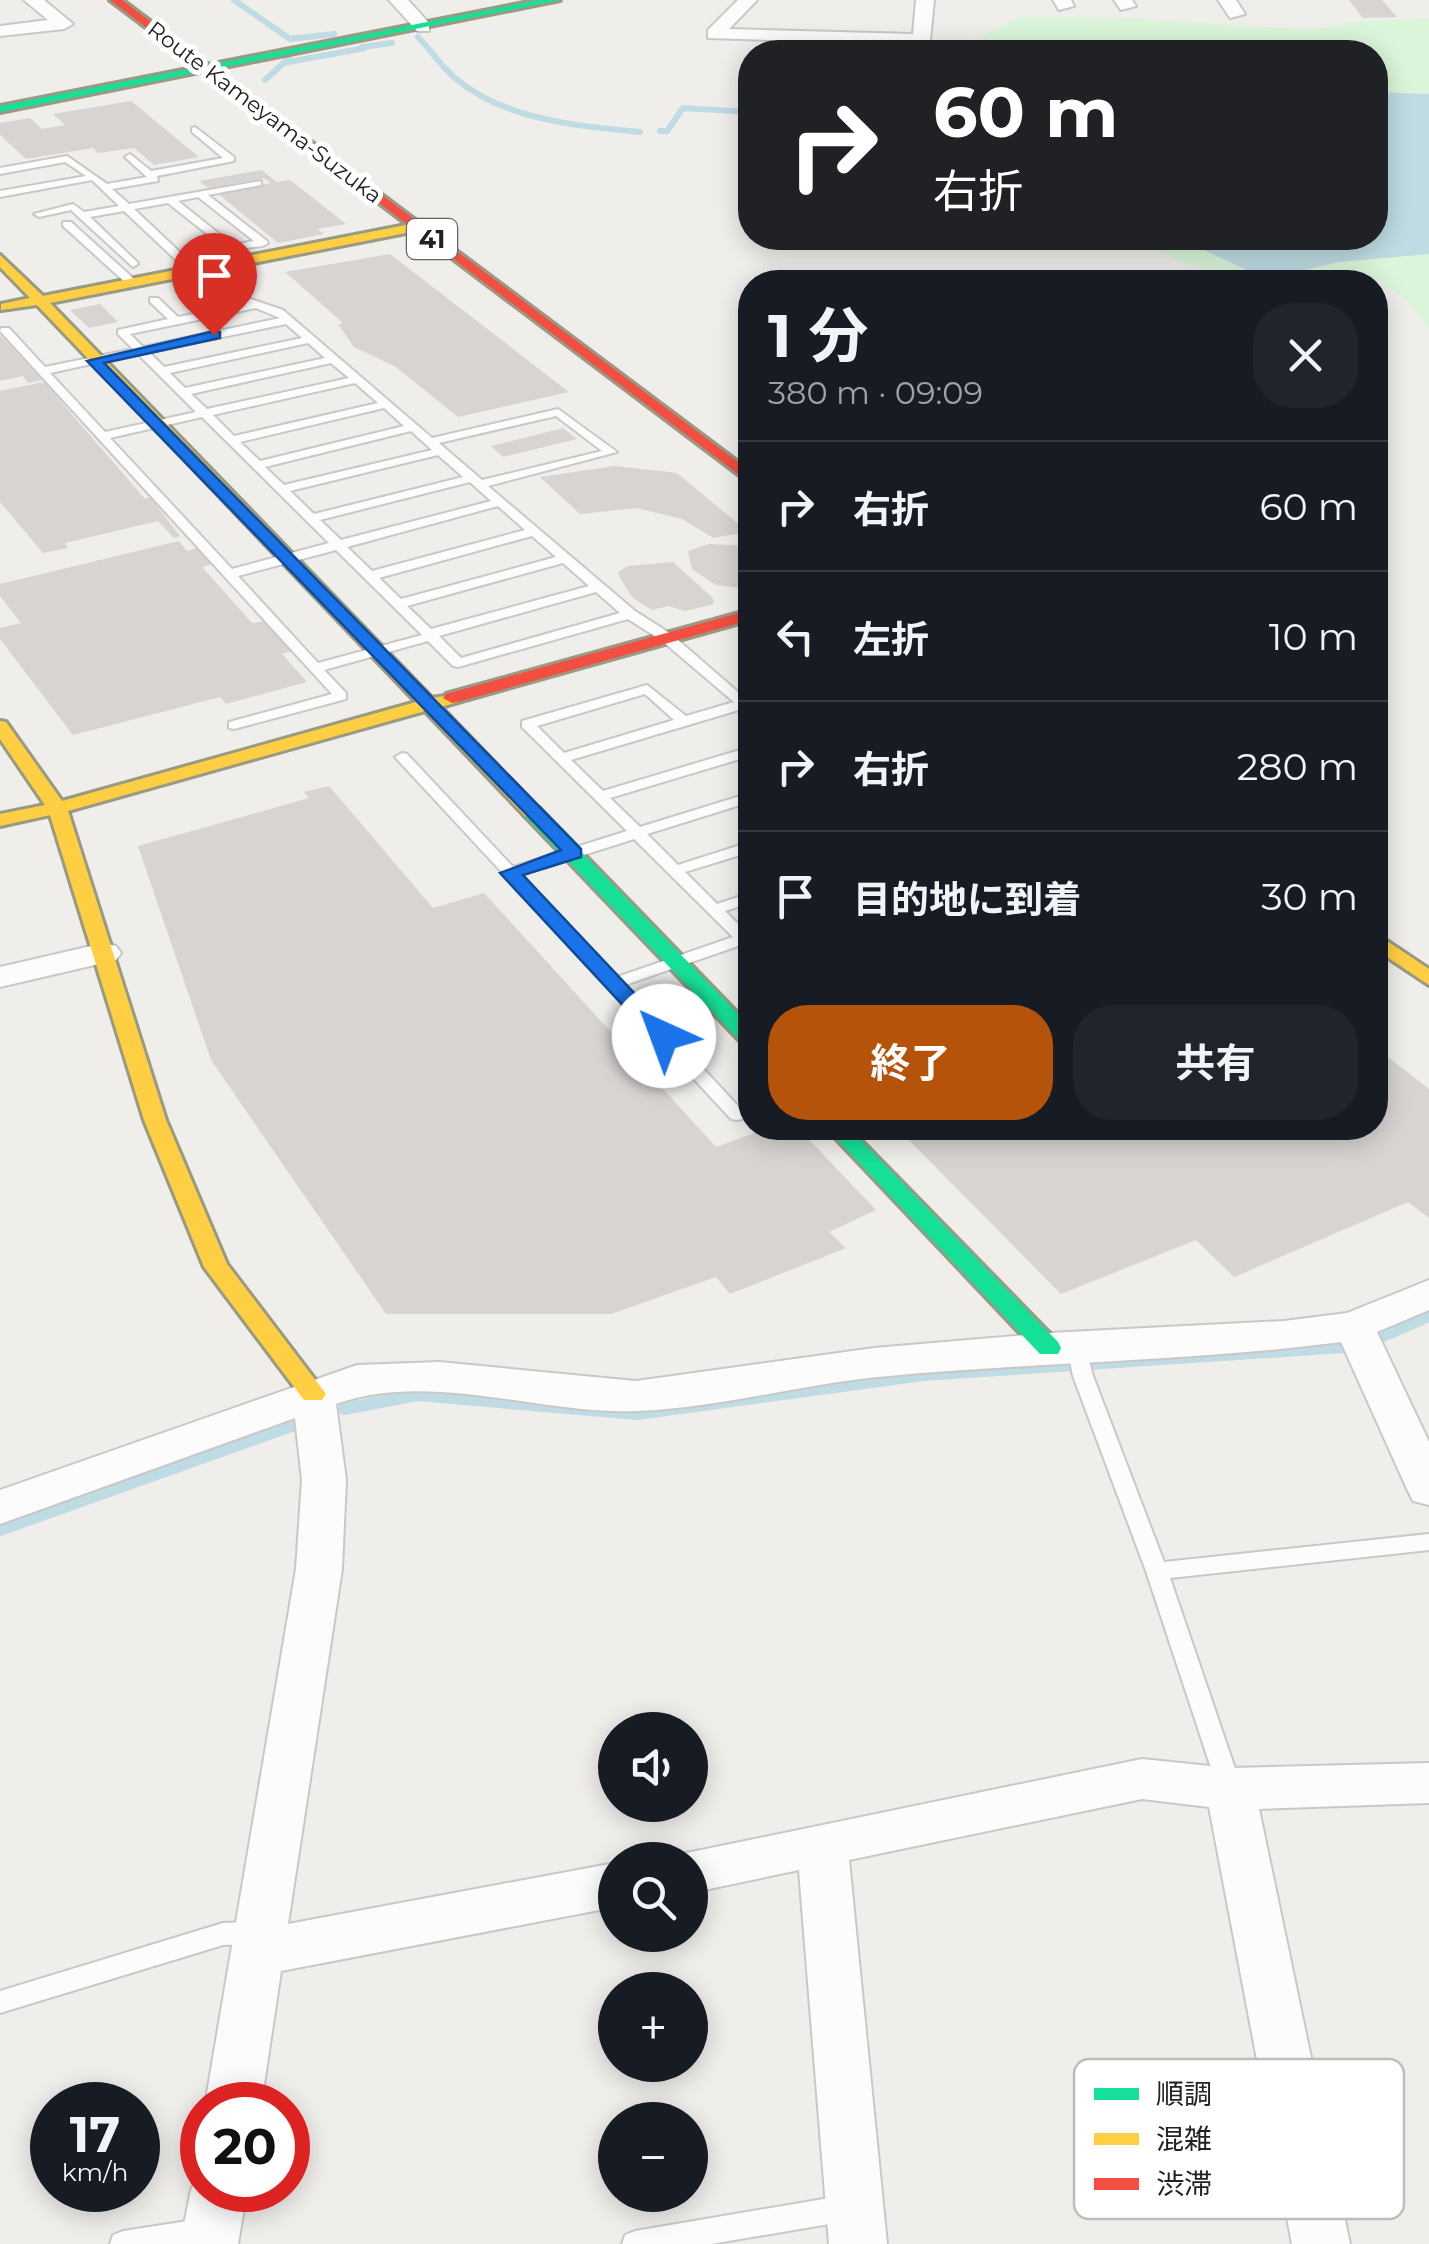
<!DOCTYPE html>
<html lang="ja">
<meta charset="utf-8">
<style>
:root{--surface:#171b24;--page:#20242c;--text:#f1f3f6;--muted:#9ea1a6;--line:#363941;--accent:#b45309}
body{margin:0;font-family:Montserrat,"Noto Sans JP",sans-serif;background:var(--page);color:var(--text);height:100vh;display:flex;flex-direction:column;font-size:38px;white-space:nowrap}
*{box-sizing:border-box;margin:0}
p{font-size:32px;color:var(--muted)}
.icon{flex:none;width:55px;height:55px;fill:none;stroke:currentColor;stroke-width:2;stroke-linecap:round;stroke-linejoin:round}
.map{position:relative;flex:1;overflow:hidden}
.details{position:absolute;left:738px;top:270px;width:650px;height:870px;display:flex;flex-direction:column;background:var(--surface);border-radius:40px;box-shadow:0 5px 25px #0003}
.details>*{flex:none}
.top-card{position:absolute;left:738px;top:40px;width:650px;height:210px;border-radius:40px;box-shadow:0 5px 25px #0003;background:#202124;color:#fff;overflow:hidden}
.buttons{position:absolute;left:598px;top:1712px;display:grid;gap:20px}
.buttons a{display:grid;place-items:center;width:110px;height:110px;border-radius:50%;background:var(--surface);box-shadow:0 5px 25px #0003;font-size:50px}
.speed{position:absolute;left:30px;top:2082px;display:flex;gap:20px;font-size:50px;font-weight:700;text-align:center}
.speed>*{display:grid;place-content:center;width:130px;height:130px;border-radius:50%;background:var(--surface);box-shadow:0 5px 25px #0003;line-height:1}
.speed small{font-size:25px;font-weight:400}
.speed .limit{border:15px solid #d22;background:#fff;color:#111}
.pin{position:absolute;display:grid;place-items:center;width:85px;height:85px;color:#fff;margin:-102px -42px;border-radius:50% 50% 50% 0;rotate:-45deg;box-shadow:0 0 10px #0007}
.pin .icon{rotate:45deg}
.me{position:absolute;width:110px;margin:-55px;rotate:317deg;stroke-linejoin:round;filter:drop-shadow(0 0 8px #0008)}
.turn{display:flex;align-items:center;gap:35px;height:210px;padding:0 30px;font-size:45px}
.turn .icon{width:130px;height:130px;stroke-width:2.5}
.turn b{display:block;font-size:70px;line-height:85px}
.round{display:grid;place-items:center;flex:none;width:105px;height:105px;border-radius:40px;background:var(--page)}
.headline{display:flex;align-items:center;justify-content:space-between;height:170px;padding:0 30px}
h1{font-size:60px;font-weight:700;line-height:75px}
.button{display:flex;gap:20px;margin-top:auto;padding:20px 30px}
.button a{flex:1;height:115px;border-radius:40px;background:var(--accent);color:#fff;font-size:40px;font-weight:700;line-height:115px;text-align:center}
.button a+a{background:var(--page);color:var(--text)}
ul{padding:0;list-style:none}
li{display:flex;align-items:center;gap:30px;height:130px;padding:0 30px;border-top:2px solid var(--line)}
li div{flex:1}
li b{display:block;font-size:38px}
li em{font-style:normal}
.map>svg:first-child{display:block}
</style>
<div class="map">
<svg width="1429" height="2244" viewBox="0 0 1429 2244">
<rect width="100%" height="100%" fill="#f0eeeb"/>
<path fill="#daf5da" d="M 1019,17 L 1122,18 L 1313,30 L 1362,21 L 1429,19 L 1429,329 L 1406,300 L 1380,281 L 1228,282 L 1129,238 L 1375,238 L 1375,52 L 908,52 L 907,44 L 978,39 Z"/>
<path fill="#bfdbe3" d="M 1375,92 L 1429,94 L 1429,254 L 1339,262 L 1266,279 L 1178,238 L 1375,238 Z"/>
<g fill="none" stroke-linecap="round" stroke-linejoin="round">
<path stroke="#bfdbe3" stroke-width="6" d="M 234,0 L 290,39 L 334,34
M 418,37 C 431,50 441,66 455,78 C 504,120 578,126 640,132
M 362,47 L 392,43
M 283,63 L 365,48
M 265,80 L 288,59
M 660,131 L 667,131 L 683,108 L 750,112"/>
<path stroke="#bfdbe3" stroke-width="12" d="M 1381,1337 L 1429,1316
M 344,1409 L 417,1395 L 637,1414 L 923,1375 L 1343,1347
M 0,1530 L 294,1425"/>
</g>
<path fill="#d7d4d2" d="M 1349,0 L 1382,0 L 1397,17 L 1363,18 Z
M 131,101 L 199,157 L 154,165 L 134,148 L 98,153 L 93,148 L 26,159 L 0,135 L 0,123 L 30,118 L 42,129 L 65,125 L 53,114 Z
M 261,170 L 277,182 L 290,180 L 346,224 L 317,229 L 324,234 L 278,243 L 217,193 L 271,183 L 264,178 L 208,188 L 199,181 Z
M 390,254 L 569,392 L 458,417 L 396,367 L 354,347 L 338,324 L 343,323 L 285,272 Z
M 100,304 L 118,322 L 89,328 L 70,310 Z
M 0,335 L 42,380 L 28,383 L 23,376 L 0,381 Z
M 44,382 L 145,499 L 150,497 L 180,536 L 174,538 L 158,521 L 65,543 L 68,548 L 43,553 L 0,502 L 0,391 Z
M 563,428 L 577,439 L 503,457 L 491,446 Z
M 615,466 L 677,473 L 748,532 L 713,538 L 682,519 L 637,508 L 580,514 L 540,477 Z
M 179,541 L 187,551 L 197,548 L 213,564 L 202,567 L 252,623 L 265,621 L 291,651 L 282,654 L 307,682 L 226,704 L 220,697 L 73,735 L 0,639 L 0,628 L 21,623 L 0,596 L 0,584 Z
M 709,544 L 750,546 L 750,589 L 716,585 L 692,569 L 688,551 Z
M 673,562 L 713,598 L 714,604 L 685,611 L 668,606 L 652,610 L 633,598 L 620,578 L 618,572 L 628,566 Z
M 329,786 L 433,908 L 484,893 L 716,1147 L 768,1128 L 798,1128 L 876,1210 L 829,1232 L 846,1248 L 730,1294 L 716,1277 L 611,1314 L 386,1314 L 211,1060 L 138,846 L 309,798 L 304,792 Z
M 1375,1047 L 1429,1089 L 1429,1218 L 1408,1202 L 1234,1277 L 1196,1240 L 1061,1294 L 897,1128 L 1375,1128 Z"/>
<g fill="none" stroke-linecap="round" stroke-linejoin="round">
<defs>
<path id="lane" d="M 195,127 L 234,157 L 234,161 L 157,176 L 158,181 L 112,189 L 129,204 L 261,181 L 261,185 L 208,195 L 267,241 L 268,243 L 263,246 L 227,250 L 168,203 L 134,209 L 218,288 L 283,310 L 432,438 L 558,409 L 617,452 L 488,486 L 635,611 L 671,634 L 746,699 L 750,698 L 750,713 L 742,709 L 571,760 L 603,791 L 750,747 L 750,756 L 610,798 L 640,827 L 750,793 L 750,802 L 647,834 L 678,865 L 750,842 L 750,852 L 685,872 L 717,904 L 750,893 L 750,903 L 725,911 L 747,933 L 750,932 L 750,950 L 741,945 L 625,985 L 740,1108 L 750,1106 L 750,1117 L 737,1120 L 731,1119 L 395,757 L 402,753 L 407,754 L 513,867 L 627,831 L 522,727 L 522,721 L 647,685 L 686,716 L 734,702 L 661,640 L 628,619 L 458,667 L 453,666 L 428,641 L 324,670 L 346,693 L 346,699 L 234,729 L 229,728 L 229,722 L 332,694 L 0,331 L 1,328 L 9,328 L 45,367 L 133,349 L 118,334 L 118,330 L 168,319 L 150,302 L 150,298 L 158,298 L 178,317 L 244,304 L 210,292 L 124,211 L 90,217 L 137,262 L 138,264 L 133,267 L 71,210 L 39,217 L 34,214 L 73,204 L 84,212 L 119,206 L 92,180 L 0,197 L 0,191 L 86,176 L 65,162 L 0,174 L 0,168 L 67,156 L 107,184 L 147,177 L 127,159 L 125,157 L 130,154 L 151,171 L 223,158 L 192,132 L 192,128 ZM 198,197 L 254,241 L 233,245 L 178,201 ZM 256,308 L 280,318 L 143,347 L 130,334 ZM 286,324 L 302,338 L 164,367 L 149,352 ZM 308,343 L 325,358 L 185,388 L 170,373 ZM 138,354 L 196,412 L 105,432 L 50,373 ZM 331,363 L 349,378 L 207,409 L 191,394 ZM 355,383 L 378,403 L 234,436 L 213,415 ZM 384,408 L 404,426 L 260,461 L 240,442 ZM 556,416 L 602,451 L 482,480 L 439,443 ZM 202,417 L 329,543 L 232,569 L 110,438 ZM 411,431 L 432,450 L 284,485 L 265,467 ZM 438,455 L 463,477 L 314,514 L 290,491 ZM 470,482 L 491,501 L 341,540 L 320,520 ZM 498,506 L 525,530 L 372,571 L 347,547 ZM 532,536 L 556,557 L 401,599 L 379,578 ZM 336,550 L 422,635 L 318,663 L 238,576 ZM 563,563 L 589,586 L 431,629 L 407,606 ZM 596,592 L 620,613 L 461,658 L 439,636 ZM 645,694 L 674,720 L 564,753 L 537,726 ZM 634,839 L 733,937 L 617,977 L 521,875 Z
M 63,222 L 71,222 L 134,279 L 134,283 L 126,283 L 63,226 Z
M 1077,1339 L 1084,1341 L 1093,1376 L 1164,1562 L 1429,1534 L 1429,1550 L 1170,1578 L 1242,1789 L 1238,1796 L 1230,1799 L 1222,1796 L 1218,1789 L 1146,1571 L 1073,1376 L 1067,1346 L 1070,1341 Z
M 254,1922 L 263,1925 L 266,1933 L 263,1941 L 254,1944 L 223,1945 L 0,2013 L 0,1991 L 223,1923 Z
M 847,2195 L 856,2199 L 860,2208 L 856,2217 L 847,2221 L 711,2244 L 622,2244 L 625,2235 L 635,2231 Z
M 201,2219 L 210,2223 L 214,2232 L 210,2241 L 203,2244 L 110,2244 L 113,2235 L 123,2231 Z"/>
<path id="street" d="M 24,0 L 44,0 L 73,24 L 64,29 L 0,36 L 0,26 L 48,20 Z
M 389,0 L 408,0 L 429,23 L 429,31 L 417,31 Z
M 738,0 L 757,0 L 729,29 L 913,34 L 916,0 L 934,0 L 930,40 L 921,45 L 708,38 L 708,30 Z
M 1053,0 L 1071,0 L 1074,6 L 1059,10 Z
M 1114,0 L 1132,0 L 1136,6 L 1121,10 Z
M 1218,0 L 1236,0 L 1245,14 L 1230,18 Z
M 104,943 L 116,946 L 121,953 L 116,960 L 0,987 L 0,967 Z
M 1429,1280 L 1429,1310 L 1377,1332 L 1429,1442 L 1429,1505 L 1413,1501 L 1407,1489 L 1341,1342 C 1188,1362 1032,1362 878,1377 C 798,1385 718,1408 637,1411 C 541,1415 430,1370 336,1404 L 346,1480 L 342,1569 L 288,1924 L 615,1863 L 615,1907 L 281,1971 L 261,2105 L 205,2105 L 296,1569 L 302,1480 L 295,1418 L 0,1524 L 0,1490 L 357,1365 L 439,1362 L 636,1381 L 874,1348 L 1049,1333 L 1284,1321 L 1347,1313 Z
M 1142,1759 L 1230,1768 L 1429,1763 L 1429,1803 L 1259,1809 L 1350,2244 L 1292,2244 L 1209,1807 L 1142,1799 L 849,1860 L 887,2244 L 829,2244 L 799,1870 L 690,1893 L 690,1860 L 670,1860 L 672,1856 Z
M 202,2169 L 202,2190 L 247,2190 L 238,2244 L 180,2244 L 191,2190 Z"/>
<path id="fast" d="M 539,0 L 560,0 L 0,112 L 0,106 Z
M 532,806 L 539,808 L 750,1026 L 750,1045 L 742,1043 L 525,816 L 522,812 Z
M 826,1128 L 849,1128 L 1058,1342 L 1061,1348 L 1058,1354 L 1040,1354 Z"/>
<path id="slow" d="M 416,223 L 422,227 L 421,230 L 50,303 L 432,698 L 458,694 L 458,702 L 441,707 L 542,812 L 532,818 L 525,816 L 425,711 L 68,811 L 166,1120 L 227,1264 L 326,1394 L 322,1400 L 304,1400 L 204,1267 L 144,1120 L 50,815 L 0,826 L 0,814 L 45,805 L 0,739 L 0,721 L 6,722 L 62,801 L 416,702 L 37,305 L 1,310 L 1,304 L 30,298 L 0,267 L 0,255 L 43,296 Z
M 1375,933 L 1429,969 L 1429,985 L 1375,949 Z"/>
<path id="jam" d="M 110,0 L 122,0 L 750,471 L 750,483 Z
M 750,610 L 750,620 L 458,702 L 452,703 L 443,698 L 446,694 Z"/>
</defs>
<use href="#lane" stroke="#c9c8c7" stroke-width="4"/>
<use href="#street" stroke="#c9c8c7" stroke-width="4"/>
<use href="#fast" stroke="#999a82" stroke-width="6"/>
<use href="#slow" stroke="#999a82" stroke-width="6"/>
<use href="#jam" stroke="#999a82" stroke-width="6"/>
<use href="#lane" fill="#fdfcfc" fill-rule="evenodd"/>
<use href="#street" fill="#fdfcfc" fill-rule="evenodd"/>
<use href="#fast" fill="#16e098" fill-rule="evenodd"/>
<use href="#slow" fill="#ffcf43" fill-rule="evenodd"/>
<use href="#jam" fill="#f24e42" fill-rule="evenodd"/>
</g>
<path fill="#1a73e8" stroke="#114b97" stroke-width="2.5" d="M 214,331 L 220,332 L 220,338 L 104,363 L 581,849 L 581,857 L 523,875 L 671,1032 L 674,1036 L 671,1041 L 656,1041 L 500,873 L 561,850 L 87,361 Z"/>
<g text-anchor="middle" stroke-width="10" stroke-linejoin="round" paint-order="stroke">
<g font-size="22" fill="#222" stroke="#fff">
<text transform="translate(265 112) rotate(37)" y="8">Route Kameyama-Suzuka</text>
</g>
<rect fill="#fff" stroke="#646464" stroke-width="2.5" x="407" y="219" width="50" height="40" rx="8"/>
<g font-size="25" font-weight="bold" fill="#222">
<text x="432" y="248">41</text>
</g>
</g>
<rect x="1074" y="2059" width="330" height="160" rx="15" fill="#fff" stroke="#bdbdbd" stroke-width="2.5"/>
<rect x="1094" y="2088" width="45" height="12" fill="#16e098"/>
<rect x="1094" y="2133" width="45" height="12" fill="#ffcf43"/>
<rect x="1094" y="2178" width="45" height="12" fill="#f24e42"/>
<g font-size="28" fill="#222">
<text x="1156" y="2104">順調</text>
<text x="1156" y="2149">混雑</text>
<text x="1156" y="2194">渋滞</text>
</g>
</svg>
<div class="buttons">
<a><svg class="icon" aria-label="sound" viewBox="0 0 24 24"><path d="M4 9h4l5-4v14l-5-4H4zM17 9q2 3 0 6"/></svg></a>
<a><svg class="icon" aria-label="search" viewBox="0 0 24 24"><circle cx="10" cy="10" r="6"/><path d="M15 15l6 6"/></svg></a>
<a>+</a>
<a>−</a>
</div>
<div class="speed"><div>17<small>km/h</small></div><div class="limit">20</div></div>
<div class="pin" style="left:214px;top:335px;background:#d93025"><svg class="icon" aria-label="arrive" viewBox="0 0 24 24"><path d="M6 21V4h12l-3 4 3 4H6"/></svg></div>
<svg class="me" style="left:664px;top:1036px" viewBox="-20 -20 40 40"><circle r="19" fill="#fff"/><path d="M0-13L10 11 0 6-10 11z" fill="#1a73e8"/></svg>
<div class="top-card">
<div class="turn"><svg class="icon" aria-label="right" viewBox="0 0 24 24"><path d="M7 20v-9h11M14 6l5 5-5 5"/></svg><div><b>60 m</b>右折</div></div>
</div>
<section class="details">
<div class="headline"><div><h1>1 分</h1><p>380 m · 09:09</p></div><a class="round"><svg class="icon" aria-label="close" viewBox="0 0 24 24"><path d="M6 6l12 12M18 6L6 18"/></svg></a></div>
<ul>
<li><svg class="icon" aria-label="right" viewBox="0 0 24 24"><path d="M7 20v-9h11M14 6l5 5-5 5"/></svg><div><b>右折</b></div><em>60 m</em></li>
<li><svg class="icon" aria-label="left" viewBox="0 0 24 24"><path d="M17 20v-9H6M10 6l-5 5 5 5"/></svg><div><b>左折</b></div><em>10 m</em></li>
<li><svg class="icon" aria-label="right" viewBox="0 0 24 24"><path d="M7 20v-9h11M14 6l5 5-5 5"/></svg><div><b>右折</b></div><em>280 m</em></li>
<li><svg class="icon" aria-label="arrive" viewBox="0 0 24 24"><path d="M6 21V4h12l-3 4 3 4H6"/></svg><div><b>目的地に到着</b></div><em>30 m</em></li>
</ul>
<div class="button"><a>終了</a><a>共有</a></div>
</section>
</div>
